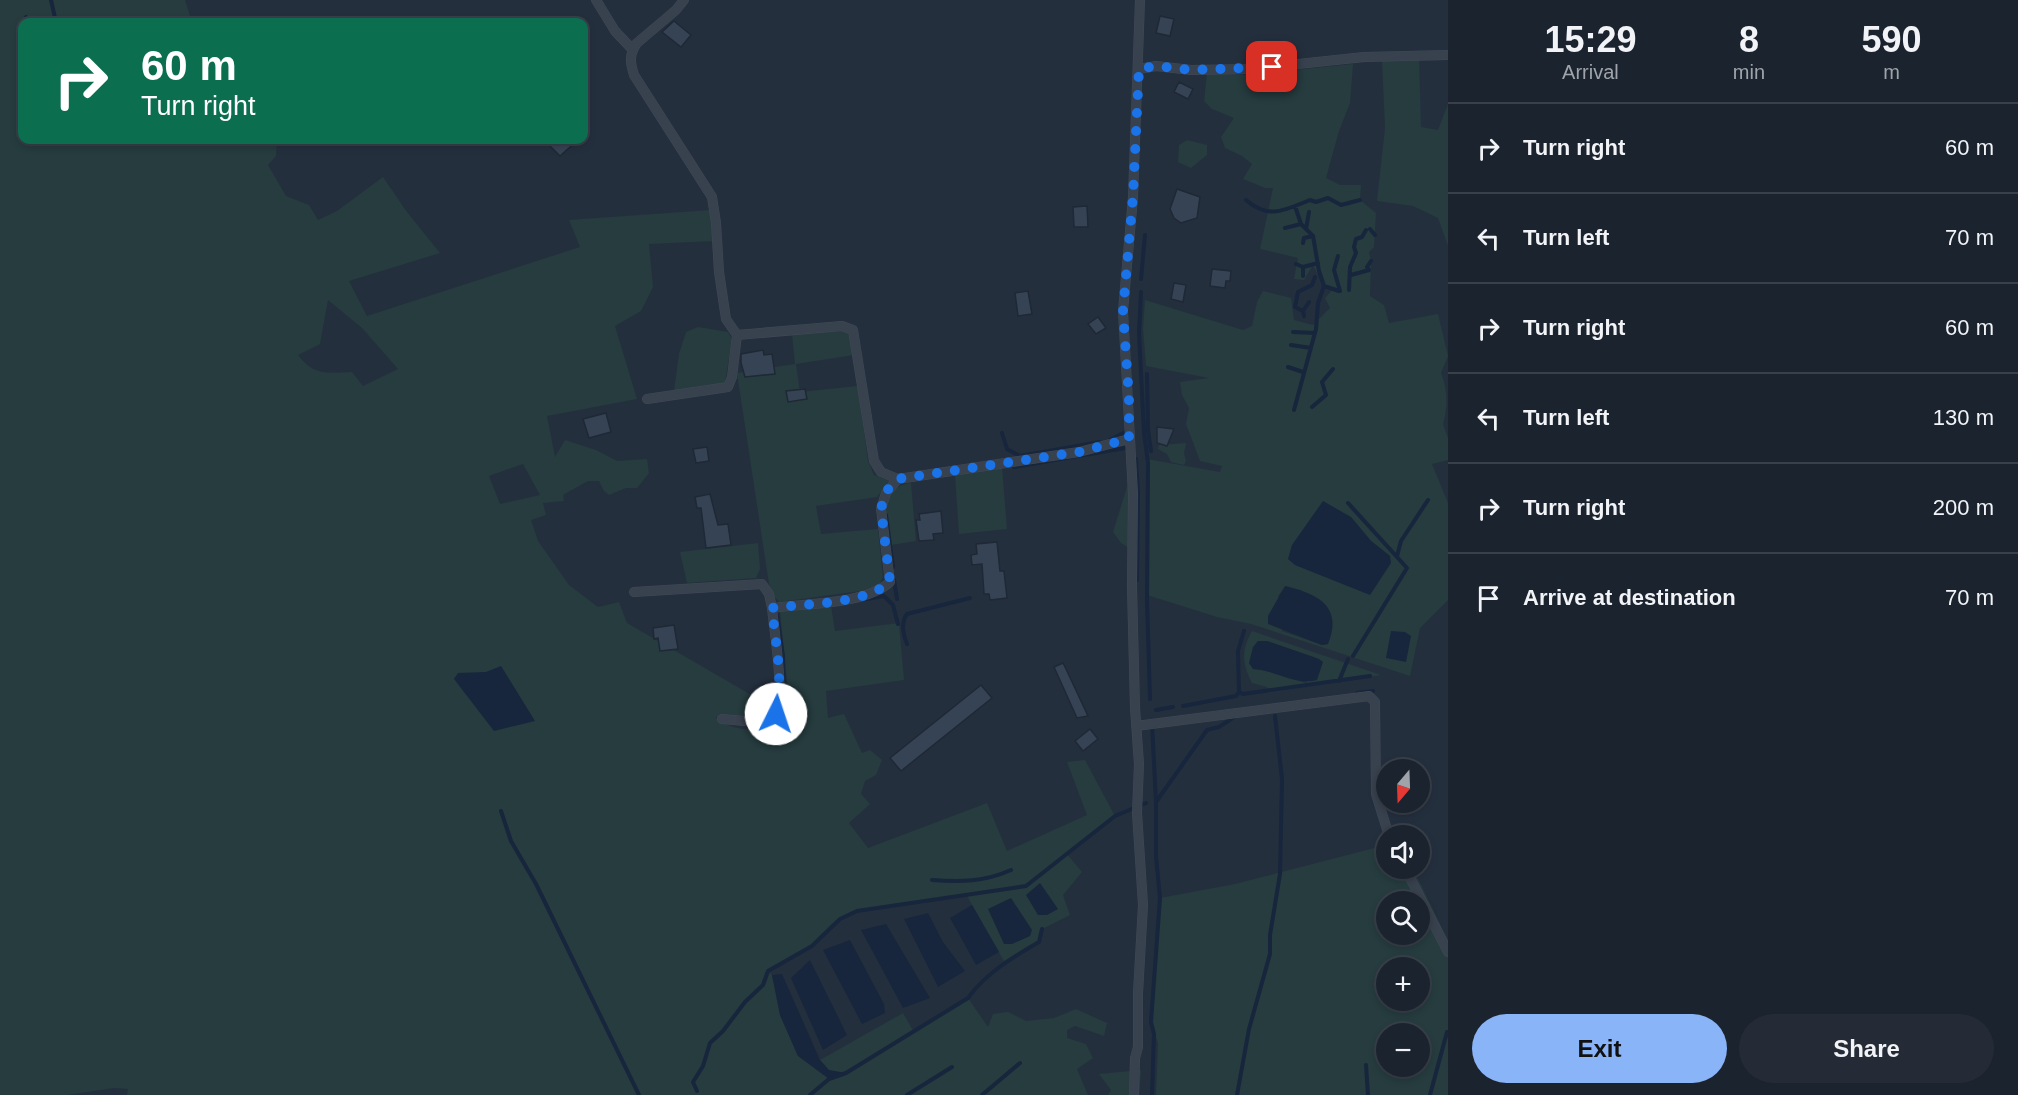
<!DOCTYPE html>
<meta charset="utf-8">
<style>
:root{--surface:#1b232e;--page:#242b36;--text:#f1f3f6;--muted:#a0a4aa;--line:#39404a;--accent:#8ab4f8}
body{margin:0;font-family:Helvetica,sans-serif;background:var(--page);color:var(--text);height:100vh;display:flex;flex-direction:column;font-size:22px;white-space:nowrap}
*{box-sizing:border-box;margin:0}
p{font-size:20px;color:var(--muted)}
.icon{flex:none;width:33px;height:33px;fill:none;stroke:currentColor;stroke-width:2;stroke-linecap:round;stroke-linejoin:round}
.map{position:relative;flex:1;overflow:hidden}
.side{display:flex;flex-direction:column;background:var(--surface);width:570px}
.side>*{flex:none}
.hud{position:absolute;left:18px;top:18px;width:570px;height:126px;border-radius:12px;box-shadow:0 3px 9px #0003,0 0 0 2px var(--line);background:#0b6e4f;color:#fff;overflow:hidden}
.needle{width:39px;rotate:199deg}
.controls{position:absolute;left:1376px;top:759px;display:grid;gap:12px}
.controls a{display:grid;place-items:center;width:54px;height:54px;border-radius:50%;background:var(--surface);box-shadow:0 3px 9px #0003,0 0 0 2px var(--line);font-size:30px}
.pin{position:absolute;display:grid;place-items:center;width:51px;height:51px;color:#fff;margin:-26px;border-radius:12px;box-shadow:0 3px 9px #0006}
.me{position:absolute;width:66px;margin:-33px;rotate:4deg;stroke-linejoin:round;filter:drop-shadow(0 0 4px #0008)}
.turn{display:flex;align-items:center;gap:21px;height:126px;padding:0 24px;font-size:27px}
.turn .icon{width:78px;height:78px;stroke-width:2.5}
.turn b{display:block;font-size:42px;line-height:51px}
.eta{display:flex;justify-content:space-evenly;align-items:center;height:102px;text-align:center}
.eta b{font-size:36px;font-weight:800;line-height:42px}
.primary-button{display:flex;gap:12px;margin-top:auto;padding:12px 24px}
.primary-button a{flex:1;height:69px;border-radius:36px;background:var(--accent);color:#111;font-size:24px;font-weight:800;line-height:69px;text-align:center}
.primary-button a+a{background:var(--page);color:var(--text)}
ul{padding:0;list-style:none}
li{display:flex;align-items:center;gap:18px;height:90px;padding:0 24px;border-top:2px solid var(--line)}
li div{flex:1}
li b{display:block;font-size:22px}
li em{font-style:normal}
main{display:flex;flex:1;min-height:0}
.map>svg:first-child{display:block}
</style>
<main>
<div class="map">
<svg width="1448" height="1095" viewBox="0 0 1448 1095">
<rect width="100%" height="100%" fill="#242f3e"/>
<path fill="#263c3f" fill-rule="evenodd" d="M 0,0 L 185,0 L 192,22 L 22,22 L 22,140 L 277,140 L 276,156 L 268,165 L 286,196 L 309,205 L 318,220 L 337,211 L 383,177 L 407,212 L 440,253 L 349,281 L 367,316 L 580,247 L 569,220 L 711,210 L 715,241 L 649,244 L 653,287 L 641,311 L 615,326 L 637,399 L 547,416 L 555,457 L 565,440 L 596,450 L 617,461 L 647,459 L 649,473 L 637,488 L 626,488 L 609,495 L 604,491 L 599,481 L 588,481 L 563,495 L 564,501 L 543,503 L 546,515 L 531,520 L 538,541 L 569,585 L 598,607 L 619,602 L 627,623 L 772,707 L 762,719 L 715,717 C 734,735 776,732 800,725 L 790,712 L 780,611 L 831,606 L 835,631 L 899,623 L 904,680 L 826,691 L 828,718 L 844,714 L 862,753 L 870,750 L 882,760 L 876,775 L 865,781 L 861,794 L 870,804 L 849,823 L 868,848 L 987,803 L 1007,851 L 1087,815 L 1067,762 L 1085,760 L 1115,816 L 1067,854 L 1082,872 L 1063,895 L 1070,915 L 1042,929 L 1039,942 L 1005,963 L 966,894 L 857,911 L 840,919 L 812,946 L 768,971 L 772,975 L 780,1015 L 798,1056 L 828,1070 L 820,1060 L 903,1013 L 914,1032 L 968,998 L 988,1027 L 993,1014 L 1008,1012 L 1026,1021 L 1054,1018 L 1076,1009 L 1107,1023 L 1104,1036 L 1075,1026 L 1067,1030 L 1067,1038 L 1086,1044 L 1093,1058 L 1077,1069 L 1088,1095 L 127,1095 L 128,1089 L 114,1088 L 67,1095 L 0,1095 ZM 328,300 L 362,328 L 398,369 L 363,386 L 352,372 C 327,373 314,376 298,355 L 320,344 ZM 523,464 L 540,495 L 500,504 L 489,476 Z
M 1419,58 L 1421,127 L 1438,130 L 1448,104 L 1448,246 L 1438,218 L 1413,206 L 1377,201 L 1385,128 L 1382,60 Z
M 1353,64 L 1350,103 L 1339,131 L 1326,178 L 1340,185 L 1361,185 L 1360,200 L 1376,213 L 1374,247 L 1369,252 L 1371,261 L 1370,296 L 1384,305 L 1389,323 L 1438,314 L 1448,356 L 1441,373 C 1448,391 1448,405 1443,424 L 1448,438 L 1448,460 L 1432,464 L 1448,503 L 1448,600 L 1420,628 L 1410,676 L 1251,624 L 1217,617 L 1147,595 L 1147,459 L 1220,472 L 1222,466 L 1200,461 L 1186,424 L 1189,408 L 1182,395 L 1180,382 L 1209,378 L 1146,366 L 1143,328 L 1145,300 L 1243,330 L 1252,326 L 1257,302 L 1263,291 L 1291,298 L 1294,320 L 1313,325 L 1330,308 L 1325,298 L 1334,288 L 1324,286 L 1313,265 L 1304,280 L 1294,279 L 1298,258 L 1260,249 L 1273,188 L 1265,188 L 1243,179 L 1252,164 L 1242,156 L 1225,148 L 1221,137 L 1234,118 L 1212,109 L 1204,101 L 1207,73 L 1245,75 ZM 1351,517 L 1371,541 L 1390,556 L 1370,594 L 1295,565 ZM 1285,587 L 1301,590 L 1328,644 L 1322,645 L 1282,631 L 1278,596 Z
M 1187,140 L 1207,145 L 1207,155 L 1191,168 L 1178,162 L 1179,145 Z
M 698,327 L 728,332 L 732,339 L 725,383 L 674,391 L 679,354 L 686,332 Z
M 840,329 L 852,335 L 854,355 L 796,364 L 800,392 L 858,386 L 868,461 L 874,475 L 890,481 L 877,497 L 816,506 L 821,534 L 878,529 L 883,577 L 879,585 L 861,591 L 779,602 L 774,596 L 769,584 L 737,373 L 795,364 L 792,334 Z
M 1186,443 L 1184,453 L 1186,461 L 1184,465 L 1171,462 L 1167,454 L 1158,449 L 1159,445 Z
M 1002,467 L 1007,529 L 959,534 L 955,475 Z
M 1139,468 L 1137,553 L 1121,543 L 1113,532 L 1127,487 Z
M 911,483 L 916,541 L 891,545 C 887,520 876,488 911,483 Z
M 758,543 L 760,569 L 756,578 L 687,583 L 680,552 Z
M 1252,631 L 1381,675 L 1269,693 L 1267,687 L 1252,683 C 1242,663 1241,651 1252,631 ZM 1258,641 L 1267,641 L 1319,659 L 1306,683 L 1267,670 L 1253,669 Z
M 1386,845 L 1386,868 L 1413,869 L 1448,940 L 1448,1095 L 1156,1095 L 1158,1043 L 1151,1022 L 1160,898 L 1235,884 ZM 1386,902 L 1419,902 L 1419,934 L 1386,934 ZM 1386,968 L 1419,968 L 1419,1000 L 1386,1000 ZM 1386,1034 L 1419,1034 L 1419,1066 L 1386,1066 Z
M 1141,1070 L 1139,1095 L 1108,1095 L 1111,1090 L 1099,1074 Z"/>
<path fill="#17263c" d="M 1323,501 L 1351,517 L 1371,541 L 1390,556 L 1391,563 L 1370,595 L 1295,565 L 1288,559 L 1292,545 Z
M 1285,586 C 1319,594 1343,607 1328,644 L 1322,645 L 1268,624 L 1268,616 Z
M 1391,631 L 1405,632 L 1411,636 L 1406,662 L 1386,658 Z
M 1258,641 L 1267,641 L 1319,659 L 1323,662 L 1317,680 C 1296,686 1275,670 1253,669 L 1249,663 L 1253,647 Z
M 501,666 L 535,721 L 494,731 L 454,679 L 458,673 L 486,672 Z
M 1040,883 L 1058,909 L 1047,915 L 1038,915 L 1026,895 Z
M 1011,898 L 1032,930 L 1030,936 L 1012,944 L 1004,944 L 988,909 Z
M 972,905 L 999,952 L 976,965 L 950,918 Z
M 928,913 L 943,942 L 965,971 L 938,987 L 904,919 Z
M 886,924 L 930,998 L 903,1008 L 861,930 Z
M 850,940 L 884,1004 L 885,1013 L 862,1024 L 823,950 Z
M 810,960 L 847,1035 L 823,1050 L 791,978 Z
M 782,974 L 820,1060 L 829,1070 L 846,1073 L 829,1079 L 798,1056 L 780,1015 L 772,975 Z"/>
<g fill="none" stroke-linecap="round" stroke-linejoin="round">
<path stroke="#17263c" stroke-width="4" d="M 51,0 L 55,18 L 59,22
M 26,17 L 28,22
M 1246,200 C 1269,220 1285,210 1310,200 L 1316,202 L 1328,198 L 1341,205 L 1360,200
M 1285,228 L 1301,224
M 1306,229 L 1309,212
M 1370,229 L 1375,235
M 1303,243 L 1304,238 L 1313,236
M 1338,256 L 1334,270 L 1340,291
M 1296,264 L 1303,267 L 1318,263
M 1351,275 L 1369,270 L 1367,267 L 1371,261
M 1303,276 L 1303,267
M 1141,279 L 1145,235
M 1324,286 L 1339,291
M 1349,290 L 1350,267 L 1356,253 L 1354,247 L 1356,239 L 1362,237 L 1366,230
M 1141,292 L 1139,333 L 1144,433 L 1148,463 L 1147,601 L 1150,699
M 1303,311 L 1295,307 L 1298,292 L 1312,285 L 1315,277
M 1304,316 L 1303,311 L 1309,302
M 1293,332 L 1315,333
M 1291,345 L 1311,348
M 1288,367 L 1303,372
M 1147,374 L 1148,430 L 1151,451
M 1312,407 L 1326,395 L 1322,382 L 1333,369
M 1294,410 L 1316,329 L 1318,303 L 1324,286 L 1319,271 L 1313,236 L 1301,224 L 1295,206
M 1002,433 L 1007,449 L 1020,456 L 1100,442
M 1110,440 L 1127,431
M 1136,459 L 1138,492 L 1137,580
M 1014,467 L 1131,447
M 1348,503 L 1407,568 L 1353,656
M 886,515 L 893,567
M 1397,556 L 1401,541 L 1428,500
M 894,580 L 897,599
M 867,599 L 884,596 L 893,605 L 898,624
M 777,615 L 783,656 L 784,703
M 907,644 C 903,634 901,622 907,614 L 970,598
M 1339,681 L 1348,659
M 1239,692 L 1238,651 L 1244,631
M 1357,693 L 1373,691
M 1183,706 L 1236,696 L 1239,692 L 1243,694 L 1370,676
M 1156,710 L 1173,707
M 1152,724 L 1156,802
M 501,811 L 511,841 L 536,884 L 639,1095
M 932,880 C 961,882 984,882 1011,870
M 1366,1065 L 1368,1095
M 697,1091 L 693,1082 L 703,1066 L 710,1043 L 723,1031 L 745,1002 L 763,985 L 768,971 L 812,946 L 840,919 L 857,911 L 1026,886 L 1115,816 L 1146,803
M 810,1095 L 829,1079 L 846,1073 L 968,998 C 986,973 1013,957 1039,942 L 1042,929
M 907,1095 L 952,1067
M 982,1095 L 1020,1063
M 1152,1095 L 1154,1034 L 1151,1022 L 1160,898 L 1156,857 L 1156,802 L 1207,730 L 1219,727 L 1234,717
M 1237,1095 L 1249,1029 L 1270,954 L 1270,935 L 1280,874 L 1282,779 L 1275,716
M 1430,1095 L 1447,1032"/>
</g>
<path fill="#364354" stroke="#1f2835" stroke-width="1.5" d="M 1160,16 L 1174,19 L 1170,36 L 1156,33 Z
M 674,21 L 691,35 L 681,47 L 662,32 Z
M 1179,82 L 1193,89 L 1188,99 L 1174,92 Z
M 544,140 L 578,140 L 560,156 Z
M 1177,189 L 1200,197 L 1197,218 L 1181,223 L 1174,218 L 1170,209 Z
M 1087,206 L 1088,227 L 1074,227 L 1073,207 Z
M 1212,269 L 1231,271 L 1230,281 L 1226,281 L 1225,288 L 1210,286 Z
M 1174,283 L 1186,285 L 1183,302 L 1171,299 Z
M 1028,291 L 1032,314 L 1018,316 L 1015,293 Z
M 1098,317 L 1106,328 L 1096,334 L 1088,324 Z
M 763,350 L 764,355 L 772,354 L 775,374 L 745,377 L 741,363 L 741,354 Z
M 805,389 L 807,399 L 788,402 L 786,391 Z
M 606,413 L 611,432 L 589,438 L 583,419 Z
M 1157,427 L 1174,429 L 1167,446 L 1157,443 Z
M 707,447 L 709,461 L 696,463 L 693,449 Z
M 710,494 L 718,525 L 728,524 L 731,545 L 706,548 L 701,508 L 697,508 L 695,497 Z
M 941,511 L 943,533 L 933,534 L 934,540 L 919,541 L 916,520 L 920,520 L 919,514 Z
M 997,542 L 1000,571 L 1004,571 L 1007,598 L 990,600 L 989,594 L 984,594 L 982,564 L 972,565 L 971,555 L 977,554 L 976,544 Z
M 674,625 L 678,649 L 660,651 L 658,638 L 654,639 L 653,628 Z
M 1063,663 L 1066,669 L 1088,716 L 1077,718 L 1054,667 Z
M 981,685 L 992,698 L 901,771 L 890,758 Z
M 1090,729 L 1098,739 L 1083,751 L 1075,741 Z"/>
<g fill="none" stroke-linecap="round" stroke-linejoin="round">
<defs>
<path id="minor" d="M 596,0 L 615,31 L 632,49
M 684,0 L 676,10 L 637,43 C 629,54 630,63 634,75 L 712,197 L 716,223 L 719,272 L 726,319 L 737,335
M 1139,69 L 1156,66 L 1191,70 L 1252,69 L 1364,57 L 1448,55
M 647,399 L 728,387 L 732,377 L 737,335 L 842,326 L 853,330 L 874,461 L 881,472 L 898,479 L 1079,452 L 1129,439
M 634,592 L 762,584 L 769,594 L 772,608 C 806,603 864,605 890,582 L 881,509 L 886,493 L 898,479
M 722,719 L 766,723 C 770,720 774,717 776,713 C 785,695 774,630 772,608
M 1136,726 L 1369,696 L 1375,702 L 1376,794 L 1389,836
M 1405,868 L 1448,952
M 1134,1095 L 1135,1058 L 1138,1047 L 1138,993 L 1143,905 L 1137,813 L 1139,764 L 1135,708 L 1132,587 L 1133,494 L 1123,311 L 1133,197 L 1140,0"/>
</defs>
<use href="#minor" stroke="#414a57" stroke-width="10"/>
<use href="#minor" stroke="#38414e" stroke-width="9"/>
</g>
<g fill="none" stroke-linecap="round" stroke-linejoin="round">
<path stroke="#1a73e8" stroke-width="10" stroke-dasharray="0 18" d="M 776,714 C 784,681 775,641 772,608 C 807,603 864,605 890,582 L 881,509 L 885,493 L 897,479 L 1079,452 L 1129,439 L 1129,398 L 1123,311 L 1133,196 L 1139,69 L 1156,66 L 1191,70 L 1272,67"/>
</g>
</svg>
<div class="controls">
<a><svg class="needle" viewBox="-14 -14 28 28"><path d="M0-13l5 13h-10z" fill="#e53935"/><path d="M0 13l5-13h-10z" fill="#a0a4aa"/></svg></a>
<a><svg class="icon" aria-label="sound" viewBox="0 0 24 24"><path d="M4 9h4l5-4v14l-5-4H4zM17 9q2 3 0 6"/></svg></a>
<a><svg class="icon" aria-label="search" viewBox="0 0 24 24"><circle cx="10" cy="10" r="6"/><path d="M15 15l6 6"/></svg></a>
<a>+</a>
<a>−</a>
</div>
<div class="pin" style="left:1272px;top:67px;background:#d93025"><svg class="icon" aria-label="arrive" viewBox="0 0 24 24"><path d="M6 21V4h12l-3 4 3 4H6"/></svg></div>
<svg class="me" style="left:776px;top:714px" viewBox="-20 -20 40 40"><circle r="19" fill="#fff"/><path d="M0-13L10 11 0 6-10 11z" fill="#1a73e8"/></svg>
<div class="hud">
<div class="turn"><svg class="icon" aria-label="right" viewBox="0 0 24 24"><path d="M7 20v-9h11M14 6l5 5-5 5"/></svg><div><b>60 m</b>Turn right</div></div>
</div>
</div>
<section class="side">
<div class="eta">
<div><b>15:29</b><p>Arrival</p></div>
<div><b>8</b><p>min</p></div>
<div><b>590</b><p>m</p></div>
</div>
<ul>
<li><svg class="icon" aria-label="right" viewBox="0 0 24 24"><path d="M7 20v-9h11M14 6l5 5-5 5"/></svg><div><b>Turn right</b></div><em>60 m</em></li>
<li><svg class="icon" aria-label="left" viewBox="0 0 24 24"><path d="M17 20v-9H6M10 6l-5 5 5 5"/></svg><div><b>Turn left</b></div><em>70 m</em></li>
<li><svg class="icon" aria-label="right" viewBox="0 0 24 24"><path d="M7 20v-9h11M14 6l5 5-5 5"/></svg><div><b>Turn right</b></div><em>60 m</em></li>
<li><svg class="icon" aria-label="left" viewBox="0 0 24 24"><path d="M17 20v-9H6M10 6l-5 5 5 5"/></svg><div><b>Turn left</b></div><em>130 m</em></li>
<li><svg class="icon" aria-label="right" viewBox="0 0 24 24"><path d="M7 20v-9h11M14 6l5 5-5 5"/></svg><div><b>Turn right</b></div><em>200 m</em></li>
<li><svg class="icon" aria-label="arrive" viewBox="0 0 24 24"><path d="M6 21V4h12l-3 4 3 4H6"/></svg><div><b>Arrive at destination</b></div><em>70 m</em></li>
</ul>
<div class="primary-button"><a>Exit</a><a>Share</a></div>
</section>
</main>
